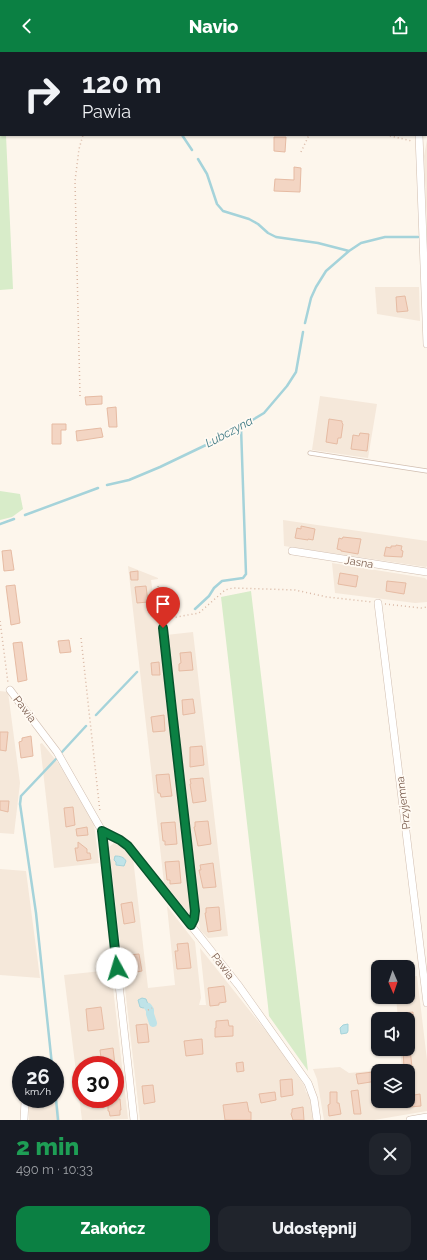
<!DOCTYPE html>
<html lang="pl">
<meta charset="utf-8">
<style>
:root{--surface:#171b24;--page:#20242c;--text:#f1f3f6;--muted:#9ea1a6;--accent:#0b8043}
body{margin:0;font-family:Raleway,sans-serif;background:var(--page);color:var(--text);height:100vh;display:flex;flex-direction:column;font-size:15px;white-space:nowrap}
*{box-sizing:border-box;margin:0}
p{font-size:13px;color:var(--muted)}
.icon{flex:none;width:22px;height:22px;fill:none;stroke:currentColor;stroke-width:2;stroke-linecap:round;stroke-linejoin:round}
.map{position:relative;height:1068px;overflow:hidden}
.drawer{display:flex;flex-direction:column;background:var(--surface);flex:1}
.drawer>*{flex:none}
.top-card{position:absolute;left:0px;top:0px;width:427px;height:84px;box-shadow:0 1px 3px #0004;background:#171b24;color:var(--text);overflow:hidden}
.needle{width:26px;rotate:178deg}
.controls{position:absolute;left:371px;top:908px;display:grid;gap:8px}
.controls a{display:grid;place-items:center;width:44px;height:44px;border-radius:8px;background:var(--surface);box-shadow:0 1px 3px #0004;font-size:20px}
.speed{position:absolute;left:12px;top:1004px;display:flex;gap:8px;font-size:20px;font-weight:700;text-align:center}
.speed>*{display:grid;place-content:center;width:52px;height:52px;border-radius:50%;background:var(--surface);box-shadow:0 1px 3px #0004;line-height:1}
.speed small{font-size:10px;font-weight:400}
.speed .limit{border:6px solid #d22;background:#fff;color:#111}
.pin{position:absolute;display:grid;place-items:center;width:34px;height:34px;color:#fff;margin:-41px -17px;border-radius:50% 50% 50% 0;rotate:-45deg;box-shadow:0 0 4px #0007}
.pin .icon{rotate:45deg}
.me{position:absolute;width:44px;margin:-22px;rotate:354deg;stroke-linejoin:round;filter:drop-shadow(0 0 3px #0008)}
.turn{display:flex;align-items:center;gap:14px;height:84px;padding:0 16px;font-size:18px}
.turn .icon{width:52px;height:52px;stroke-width:2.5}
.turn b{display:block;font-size:28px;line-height:34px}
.round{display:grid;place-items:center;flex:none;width:42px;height:42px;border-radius:12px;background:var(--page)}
.overview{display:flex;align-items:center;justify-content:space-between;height:68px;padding:0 16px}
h1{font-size:24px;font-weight:800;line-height:30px;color:#1e9e55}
.button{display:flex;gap:8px;margin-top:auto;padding:8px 16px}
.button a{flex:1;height:46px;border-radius:12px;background:var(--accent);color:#fff;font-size:16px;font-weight:800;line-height:46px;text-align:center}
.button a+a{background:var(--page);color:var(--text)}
header{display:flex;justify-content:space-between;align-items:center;height:52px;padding:0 16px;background:var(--accent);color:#fff;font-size:18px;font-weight:800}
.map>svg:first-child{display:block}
</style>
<header><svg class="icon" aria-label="back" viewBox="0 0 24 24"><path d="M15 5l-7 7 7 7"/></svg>Navio<svg class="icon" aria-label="share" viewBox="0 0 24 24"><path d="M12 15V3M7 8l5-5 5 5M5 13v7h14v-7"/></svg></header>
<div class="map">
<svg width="427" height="1068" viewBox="0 0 427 1068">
<rect width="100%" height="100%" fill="#fdf6ec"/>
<path fill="#f5e8da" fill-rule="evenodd" d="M 352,0 L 414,0 L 414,1 L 353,1 Z
M 424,0 L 427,0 L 427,177 L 424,104 L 427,88 L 426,1 Z
M 375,235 L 419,235 L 420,269 L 377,262 Z
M 320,344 L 377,352 L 368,406 L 312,398 Z
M 283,468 L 427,489 L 427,514 L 426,515 L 284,494 Z
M 332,511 L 425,526 L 427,528 L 427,550 L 415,551 L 335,541 Z
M 128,514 L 158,526 L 158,527 L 151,528 L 153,542 L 157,546 L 193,863 L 190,863 L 164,831 Z
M 193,580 L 228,884 L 208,886 L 200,878 L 166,583 Z
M 0,639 L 8,640 L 20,731 L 14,782 L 0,781 Z
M 42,691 L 59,712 L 94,772 L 99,811 L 54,816 L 40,692 Z
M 114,791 L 121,794 L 133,806 L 148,936 L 175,933 L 167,854 L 195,890 L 201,946 L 199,953 L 206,953 L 200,896 L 273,988 L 304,1033 L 306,1040 L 310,1044 L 313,1068 L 140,1068 L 109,795 Z
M 0,817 L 26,819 L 40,926 L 0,923 Z
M 111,918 L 128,1067 L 82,1068 L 64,923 ZM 81,1013 L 115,1013 L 115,1047 L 81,1047 Z
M 417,924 L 427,1008 L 427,1059 L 374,1068 L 324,1068 L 317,1027 L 313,1017 L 340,1015 L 349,1021 L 402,1016 L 400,997 L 408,997 L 408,967 L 398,967 L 396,945 L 408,945 L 408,925 ZM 378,1019 L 408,1019 L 408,1049 L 378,1049 Z
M 55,1045 L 57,1045 L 60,1068 L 29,1068 L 29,1047 L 55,1047 Z"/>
<path fill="#d8ecc9" d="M 0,59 L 1,83 L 6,83 L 13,237 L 0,238 Z
M 0,439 L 20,442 L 23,457 L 12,465 L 0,468 Z
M 251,539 L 308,1019 L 269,964 L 268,954 L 221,545 Z"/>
<path fill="#bfe3e8" stroke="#a5d3da" d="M 115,804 C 120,804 124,805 126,809 L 124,814 L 116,813 L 116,810 L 114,808 Z
M 142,946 L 146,947 L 149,955 L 143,956 L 140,955 L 138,948 Z
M 348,972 L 348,979 L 347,981 L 341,982 L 340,976 L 343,973 Z"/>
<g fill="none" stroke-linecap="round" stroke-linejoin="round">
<path stroke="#a5d3da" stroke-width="2.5" d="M 120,0 L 122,1
M 182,83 L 192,98
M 198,107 L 207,122 L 217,152 L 223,159 L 249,167 L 258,172 L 268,181 L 276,185 L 318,191 L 349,199
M 305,271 L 311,246 L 316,235 L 326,219 L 349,199 L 361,191 L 385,185 L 418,185
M 107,433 L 129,428 L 160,415 L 231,381 L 264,361 L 287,334 L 296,320 L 303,280
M 25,463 L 98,436
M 0,472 L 14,467
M 195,557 L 209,544 L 214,536 L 222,529 L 243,526 L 246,522 L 241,375
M 96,663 L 137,620
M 62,700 L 86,674
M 52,1013 L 36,861 L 20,752 L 21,744 L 56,707
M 55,1037 L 58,1068"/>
<path stroke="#bfe3e8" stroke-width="8" d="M 148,955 L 150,958 L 150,962 L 153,971"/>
</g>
<path fill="#f3d5c3" stroke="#e6bba3" d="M 274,85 L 286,85 L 285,100 L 274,99 Z
M 294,115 L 301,116 L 300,140 L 274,139 L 275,127 L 294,128 Z
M 405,244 L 408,259 L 397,260 L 396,245 Z
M 102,344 L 102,352 L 86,353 L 85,345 Z
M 116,355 L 117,375 L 109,375 L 107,356 Z
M 329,367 L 342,369 L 342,371 L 343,372 L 341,386 L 338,386 L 337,392 L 326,390 Z
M 52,372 L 66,372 L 66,378 L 61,378 L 61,392 L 52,392 Z
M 101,376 L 103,385 L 77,389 L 76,379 Z
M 360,381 L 369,382 L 367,399 L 351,397 L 353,383 L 359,384 Z
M 301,474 L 315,477 L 313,488 L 308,487 L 308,488 L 295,486 L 297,476 L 301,477 Z
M 343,485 L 361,487 L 358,502 L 341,499 L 341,498 L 337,497 L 339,486 L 342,487 Z
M 396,493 L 402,494 L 401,498 L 403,499 L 402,505 L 384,504 L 386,495 L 391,496 L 391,494 L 396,494 Z
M 11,498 L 14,518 L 4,519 L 2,499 Z
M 138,519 L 138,528 L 131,528 L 130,520 Z
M 340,521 L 358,524 L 356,535 L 338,532 Z
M 387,529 L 406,531 L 404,542 L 386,539 Z
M 15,533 L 20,571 L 11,573 L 6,534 Z
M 146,534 L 148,550 L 137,551 L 135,535 Z
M 69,588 L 71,600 L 60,601 L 58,589 Z
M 22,590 L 27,628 L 18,630 L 13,591 Z
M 191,600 L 193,618 L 179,619 L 179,612 L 181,611 L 180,601 Z
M 159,610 L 160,623 L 152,623 L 151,611 Z
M 193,647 L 195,661 L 183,663 L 182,648 Z
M 164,663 L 165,679 L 153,680 L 151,665 Z
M 0,680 L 8,680 L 6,699 L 0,698 Z
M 31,684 L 33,704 L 21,706 L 19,690 L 22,689 L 22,686 Z
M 202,694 L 204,713 L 190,715 L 190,695 Z
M 169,722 L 172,744 L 161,745 L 160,741 L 158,741 L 156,723 Z
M 203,726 L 206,749 L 193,751 L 190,732 L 191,732 L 190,727 Z
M 0,749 L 9,749 L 8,760 L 0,758 Z
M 73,755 L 75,773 L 66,775 L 64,756 Z
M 208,769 L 211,792 L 198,794 L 194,775 L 195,775 L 195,770 Z
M 175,770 L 177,792 L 165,793 L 165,789 L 163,789 L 161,771 Z
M 87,775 L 88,783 L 77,784 L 76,777 Z
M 78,790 L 87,797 L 87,801 L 90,801 L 91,807 L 77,809 L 75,796 L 78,796 Z
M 179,809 L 181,831 L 170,832 L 170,828 L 167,828 L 165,810 Z
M 213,811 L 216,835 L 203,836 L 199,818 L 201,818 L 200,813 Z
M 132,850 L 135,870 L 124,872 L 121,852 Z
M 219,855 L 221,878 L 208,880 L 205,861 L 206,861 L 206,856 Z
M 188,891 L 191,916 L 177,917 L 175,899 L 178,899 L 177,892 Z
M 139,902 L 142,919 L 131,921 L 129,903 Z
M 224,934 L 226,950 L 219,951 L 219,953 L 210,954 L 208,936 Z
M 101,955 L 104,977 L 88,979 L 86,957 Z
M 413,960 L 413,967 L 405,967 L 404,961 Z
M 228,968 L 229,974 L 233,974 L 233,984 L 215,985 L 215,976 L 216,976 L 216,969 Z
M 147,972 L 149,990 L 138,991 L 136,973 Z
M 202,987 L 203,1002 L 186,1004 L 184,989 Z
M 113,996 L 115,1013 L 102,1013 L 100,998 Z
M 403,997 L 410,997 L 412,1015 L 404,1016 Z
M 243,1010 L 244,1019 L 237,1020 L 236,1011 Z
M 373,1020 L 373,1023 L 376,1022 L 377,1029 L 358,1032 L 356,1022 Z
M 292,1027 L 293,1043 L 281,1045 L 280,1028 Z
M 153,1033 L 155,1050 L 144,1052 L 142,1034 Z
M 358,1038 L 361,1062 L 354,1062 L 351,1039 Z
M 275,1040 L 276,1048 L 261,1051 L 259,1042 Z
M 330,1040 L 337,1040 L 337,1051 L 339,1051 L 341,1062 L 329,1064 L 328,1053 L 330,1052 Z
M 420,1042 L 421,1054 L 410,1055 L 408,1044 Z
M 108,1047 L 120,1047 L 121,1058 L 120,1058 L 120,1063 L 110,1064 L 109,1059 L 108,1059 Z
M 247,1050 L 249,1060 L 251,1060 L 251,1068 L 225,1068 L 223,1053 Z
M 303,1055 L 304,1068 L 293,1068 L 291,1062 L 292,1060 L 292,1057 Z"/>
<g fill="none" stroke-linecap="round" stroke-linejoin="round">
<defs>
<path id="lane" d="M 310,401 L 427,419"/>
<path id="street" d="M 419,0 L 419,1
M 419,83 L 427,292
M 292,499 L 427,520
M 378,551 L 427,951
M 163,576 L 172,658 L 195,859 L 194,867 L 191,873
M 10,638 L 57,700 L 102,779 L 134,1068
M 102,779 L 120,788 L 128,794 L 239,934 L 308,1031 L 314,1047 L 317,1068
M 24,1068 L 25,1049
M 410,1068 L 427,1065"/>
</defs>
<use href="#lane" stroke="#d1beb0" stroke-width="5"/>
<use href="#street" stroke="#d1beb0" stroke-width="8"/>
<path stroke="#d9b8a5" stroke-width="1.5" stroke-dasharray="1 3" stroke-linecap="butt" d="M 104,1 L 104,0
M 386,83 L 412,89
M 301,100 L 309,83
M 80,344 L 75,129 L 79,97 L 83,83
M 158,534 L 163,570
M 385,552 L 421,556 L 427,555
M 0,569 L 8,631
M 165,570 L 171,566 L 199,561 L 225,538 L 233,536 L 295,538 L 327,545 L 372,550
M 81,586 L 100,760
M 148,958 L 152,956"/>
<use href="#lane" stroke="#fff" stroke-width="3.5"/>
<use href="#street" stroke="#fff" stroke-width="7"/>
</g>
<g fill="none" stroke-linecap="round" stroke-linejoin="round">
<defs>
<path id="route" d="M 117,916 L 102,779 L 120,788 L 128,794 L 191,873 L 194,867 L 195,859 L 172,658 L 163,576"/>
</defs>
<use href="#route" stroke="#07532c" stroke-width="10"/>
<use href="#route" stroke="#0b8043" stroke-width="7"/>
</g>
<g text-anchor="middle" stroke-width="3.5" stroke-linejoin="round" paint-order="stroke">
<g font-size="11" fill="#7a5c4d" stroke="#fffaf3">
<text transform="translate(359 510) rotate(9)" y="4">Jasna</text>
<text transform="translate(25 657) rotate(53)" y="4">Pawia</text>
<text transform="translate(403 751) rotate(-97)" y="4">Przyjemna</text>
<text transform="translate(223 914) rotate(52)" y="4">Pawia</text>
</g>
<g font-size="12" font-style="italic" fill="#437c86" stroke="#fffaf3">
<text transform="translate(229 380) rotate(-28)" y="4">Lubczyna</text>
</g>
</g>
</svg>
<div class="controls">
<a><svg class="needle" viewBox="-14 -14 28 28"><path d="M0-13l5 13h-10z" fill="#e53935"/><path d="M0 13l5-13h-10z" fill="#9ea1a6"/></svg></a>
<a><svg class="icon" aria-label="sound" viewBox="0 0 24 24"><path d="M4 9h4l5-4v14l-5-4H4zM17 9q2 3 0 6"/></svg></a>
<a><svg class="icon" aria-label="layers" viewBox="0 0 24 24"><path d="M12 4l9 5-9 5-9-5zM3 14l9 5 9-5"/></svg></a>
</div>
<div class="speed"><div>26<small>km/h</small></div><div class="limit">30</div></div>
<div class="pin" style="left:163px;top:576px;background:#d93025"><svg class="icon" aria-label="arrive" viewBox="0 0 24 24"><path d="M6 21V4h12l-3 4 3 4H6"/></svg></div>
<svg class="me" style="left:117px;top:916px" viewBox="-20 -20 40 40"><circle r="19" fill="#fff"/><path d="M0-13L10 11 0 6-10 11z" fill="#0b8043"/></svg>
<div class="top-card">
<div class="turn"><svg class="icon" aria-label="right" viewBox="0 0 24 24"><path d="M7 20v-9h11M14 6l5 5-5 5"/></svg><div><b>120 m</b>Pawia</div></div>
</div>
</div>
<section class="drawer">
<div class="overview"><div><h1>2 min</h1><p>490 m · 10:33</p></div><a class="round"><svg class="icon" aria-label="close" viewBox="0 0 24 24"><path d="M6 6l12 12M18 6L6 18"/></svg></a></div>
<div class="button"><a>Zakończ</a><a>Udostępnij</a></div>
</section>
